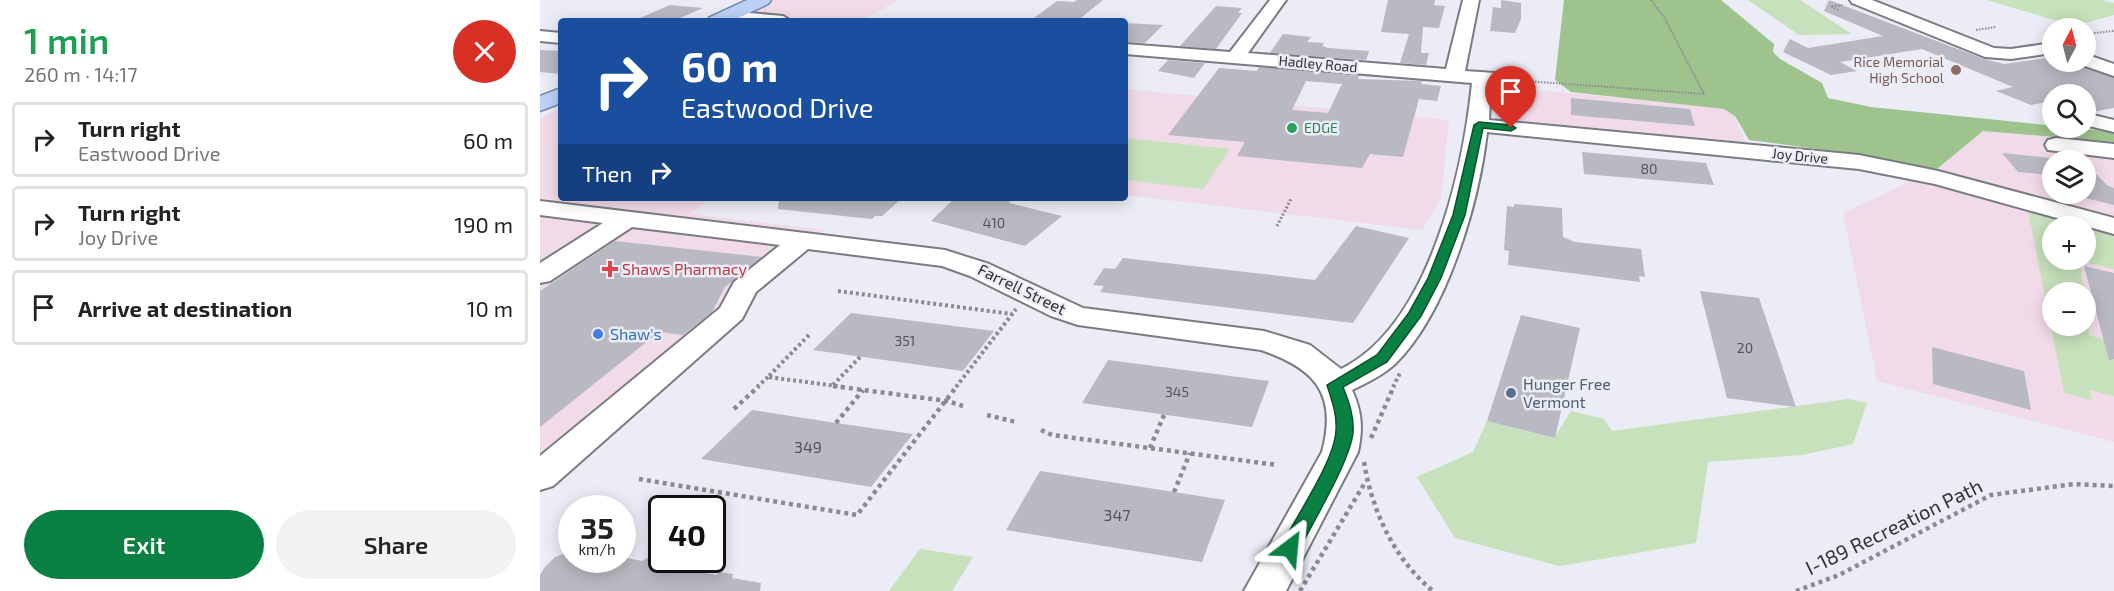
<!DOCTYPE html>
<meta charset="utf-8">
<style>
:root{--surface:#fff;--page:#f2f2f2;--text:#222;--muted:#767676;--line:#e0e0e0;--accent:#0b8043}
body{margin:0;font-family:"Exo 2",sans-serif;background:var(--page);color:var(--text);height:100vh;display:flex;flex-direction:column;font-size:22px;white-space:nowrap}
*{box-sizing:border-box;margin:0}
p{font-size:20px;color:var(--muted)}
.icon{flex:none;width:33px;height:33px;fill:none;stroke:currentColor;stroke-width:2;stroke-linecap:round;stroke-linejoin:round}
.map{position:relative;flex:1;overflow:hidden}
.side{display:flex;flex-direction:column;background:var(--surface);width:540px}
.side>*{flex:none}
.banner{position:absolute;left:18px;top:18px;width:570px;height:183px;border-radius:6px;box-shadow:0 3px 15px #0003;background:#1a4fa0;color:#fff;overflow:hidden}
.needle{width:39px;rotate:7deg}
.tools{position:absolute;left:1502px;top:18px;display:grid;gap:12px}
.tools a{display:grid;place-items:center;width:54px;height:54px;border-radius:50%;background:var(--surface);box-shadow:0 3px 15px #0003;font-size:30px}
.speed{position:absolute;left:18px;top:495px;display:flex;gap:12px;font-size:30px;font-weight:700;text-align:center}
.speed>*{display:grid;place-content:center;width:78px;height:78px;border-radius:50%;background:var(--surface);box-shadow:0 3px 15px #0003;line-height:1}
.speed small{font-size:15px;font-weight:400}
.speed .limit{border:3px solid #111;border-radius:9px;background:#fff;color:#111}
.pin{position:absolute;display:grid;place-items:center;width:51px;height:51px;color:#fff;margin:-62px -26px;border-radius:50% 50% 50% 0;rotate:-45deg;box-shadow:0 0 6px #0007}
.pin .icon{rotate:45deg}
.me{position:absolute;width:66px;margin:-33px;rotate:29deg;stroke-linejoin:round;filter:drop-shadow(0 0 4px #0008)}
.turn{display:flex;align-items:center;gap:21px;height:126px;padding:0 24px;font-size:27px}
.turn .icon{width:78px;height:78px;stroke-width:2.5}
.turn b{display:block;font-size:42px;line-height:51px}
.then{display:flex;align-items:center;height:57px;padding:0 24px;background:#0003;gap:12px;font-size:22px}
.round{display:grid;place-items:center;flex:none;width:63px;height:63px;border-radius:32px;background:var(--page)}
.head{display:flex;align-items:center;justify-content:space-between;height:102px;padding:0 24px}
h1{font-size:36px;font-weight:600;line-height:45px;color:#1e9e55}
.primary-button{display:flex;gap:12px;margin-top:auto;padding:12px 24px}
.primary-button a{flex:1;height:69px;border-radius:36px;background:var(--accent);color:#fff;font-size:24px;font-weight:600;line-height:69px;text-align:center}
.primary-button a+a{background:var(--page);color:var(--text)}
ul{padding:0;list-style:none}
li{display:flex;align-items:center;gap:18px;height:75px;margin:0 12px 9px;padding:0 12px;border:3px solid var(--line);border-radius:6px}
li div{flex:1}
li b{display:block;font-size:22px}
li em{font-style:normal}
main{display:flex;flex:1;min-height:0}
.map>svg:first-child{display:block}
</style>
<main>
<section class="side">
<div class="head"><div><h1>1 min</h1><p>260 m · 14:17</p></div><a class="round" style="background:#d93025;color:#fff"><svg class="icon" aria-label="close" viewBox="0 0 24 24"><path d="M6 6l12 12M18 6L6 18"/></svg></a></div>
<ul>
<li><svg class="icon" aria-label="right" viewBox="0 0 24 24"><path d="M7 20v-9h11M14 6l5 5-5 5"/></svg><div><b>Turn right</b><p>Eastwood Drive</p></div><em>60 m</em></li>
<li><svg class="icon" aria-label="right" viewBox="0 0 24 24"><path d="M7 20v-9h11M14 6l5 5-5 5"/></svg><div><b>Turn right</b><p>Joy Drive</p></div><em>190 m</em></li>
<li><svg class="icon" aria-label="arrive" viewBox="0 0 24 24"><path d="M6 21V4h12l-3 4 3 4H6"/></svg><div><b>Arrive at destination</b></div><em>10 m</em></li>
</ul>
<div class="primary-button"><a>Exit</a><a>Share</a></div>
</section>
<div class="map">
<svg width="1574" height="591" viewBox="0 0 1574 591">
<rect width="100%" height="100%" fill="#ebecf5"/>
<path fill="#f2dbe8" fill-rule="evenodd" d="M 235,0 L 358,0 L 321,21 L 204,15 Z
M 959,87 L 1190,107 L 1207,144 L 955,121 Z
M 585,89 L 909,120 L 901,198 L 882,230 L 585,195 Z
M 21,108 L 21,198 L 171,198 L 151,214 L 286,230 L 0,488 L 0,119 Z
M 1443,131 L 1574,142 L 1574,442 L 1337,381 L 1303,213 L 1397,169 ZM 1512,160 L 1545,160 L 1545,194 L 1512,194 ZM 1512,226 L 1545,226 L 1545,260 L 1512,260 ZM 1512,292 L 1545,292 L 1545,326 L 1512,326 Z"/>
<path fill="#c6e1bb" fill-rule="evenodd" d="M 1208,0 L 1260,0 L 1312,34 L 1259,35 Z
M 1447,0 L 1561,0 L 1574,3 L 1574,15 L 1534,26 Z
M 585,138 L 690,149 L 663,189 L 585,180 Z
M 1488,210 L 1574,231 L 1574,269 L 1540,261 L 1544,292 L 1512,292 L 1512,326 L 1545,326 L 1545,301 L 1549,335 L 1574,342 L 1574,396 L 1550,390 L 1552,400 L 1524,393 ZM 1512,226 L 1545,226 L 1545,260 L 1512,260 Z
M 1308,399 L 1327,403 L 1313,444 L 1262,455 L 1168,462 L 1156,543 L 1019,566 L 915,538 L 877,477 L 933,452 L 947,421 L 1014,438 L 1031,411 L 1064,419 L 1072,431 Z
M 380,549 L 433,557 L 412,591 L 349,591 Z"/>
<path fill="#9ec38d" d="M 1024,0 L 1181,0 L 1234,44 L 1233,52 L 1240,59 L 1282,83 L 1288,98 L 1331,107 L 1574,132 L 1574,142 L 1443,131 L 1397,169 L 1278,149 L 1209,140 L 1195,116 L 1184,109 L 1031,92 L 1015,80 Z"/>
<path fill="#b8b9c2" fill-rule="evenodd" d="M 537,0 L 563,0 L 537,21 L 490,21 L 517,1 L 534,2 Z
M 848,0 L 895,0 L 894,5 L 905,6 L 899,28 L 883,27 L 881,53 L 889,53 L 886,65 L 860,63 L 869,34 L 841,32 Z
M 961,0 L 981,3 L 981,19 L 975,33 L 950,31 L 953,7 L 961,8 Z
M 1289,0 L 1444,59 L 1464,64 L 1512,57 L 1512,62 L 1535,62 L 1538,66 L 1574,78 L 1574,108 L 1552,112 L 1545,111 L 1545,94 L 1512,94 L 1512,101 L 1491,105 L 1456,91 L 1473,87 L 1382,49 L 1300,62 L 1317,71 L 1291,75 L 1243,52 L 1250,39 L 1268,48 L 1343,36 L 1284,11 Z
M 130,5 L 163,8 L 133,21 L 93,21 Z
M 676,6 L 702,8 L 698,13 L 702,13 L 676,49 L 640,46 Z
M 585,23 L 623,25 L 605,43 L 585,42 Z
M 743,34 L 771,37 L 767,42 L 784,43 L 782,46 L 788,48 L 829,51 L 826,60 L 730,53 Z
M 0,50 L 21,51 L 21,74 L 0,72 Z
M 628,60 L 665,63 L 654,78 L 618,71 Z
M 719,67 L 819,76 L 818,79 L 882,81 L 881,84 L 901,86 L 897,101 L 879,99 L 863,157 L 830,154 L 822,168 L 697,156 L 705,142 L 628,135 L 679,68 L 717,71 ZM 766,81 L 802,84 L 788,113 L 752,110 Z
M 1031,98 L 1150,109 L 1155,126 L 1031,115 Z
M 1042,152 L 1166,163 L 1174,185 L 1044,174 Z
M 1462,153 L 1512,158 L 1512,175 L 1478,172 Z
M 1545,163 L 1568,186 L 1574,188 L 1574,205 L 1545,198 Z
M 239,198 L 362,198 L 342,216 L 335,216 L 332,219 L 238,209 Z
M 415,198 L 473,198 L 469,203 L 522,216 L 485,246 L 391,221 Z
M 974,204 L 1022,208 L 1023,237 L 1035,242 L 1101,249 L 1105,277 L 1099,276 L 1100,282 L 968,265 L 969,251 L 964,250 L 967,206 L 974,207 Z
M 816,226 L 869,238 L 813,323 L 560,292 L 564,286 L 553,285 L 564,268 L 575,269 L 583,258 L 775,280 Z
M 75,241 L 222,257 L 185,287 L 172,312 L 143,335 L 119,332 L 0,427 L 0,291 Z
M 1544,266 L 1574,273 L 1574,359 L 1569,360 Z
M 1160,291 L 1219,298 L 1256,407 L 1187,398 Z
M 311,313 L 454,331 L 423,371 L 273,350 Z
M 981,315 L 1040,328 L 1015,438 L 947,421 Z
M 1392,347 L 1484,371 L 1491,410 L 1393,384 Z
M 568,360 L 729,381 L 712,427 L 542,403 Z
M 212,410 L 296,423 L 373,434 L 331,487 L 161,459 Z
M 500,471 L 634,492 L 685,500 L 662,562 L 466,530 Z
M 32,551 L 32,560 L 82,560 L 82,557 L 102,561 L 107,558 L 118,560 L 118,564 L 139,568 L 144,565 L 155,567 L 154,571 L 176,575 L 180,572 L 193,574 L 192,578 L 221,583 L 220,591 L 0,591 L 0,575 L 5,567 L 15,557 Z"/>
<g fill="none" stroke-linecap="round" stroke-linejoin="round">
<defs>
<path id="minor" d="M 730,0 L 746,0 L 708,53 L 906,69 L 923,0 L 939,0 L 925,71 L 970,74 L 980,80 L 970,86 L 951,84 L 949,120 L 1319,155 L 1398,171 L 1574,218 L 1574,234 L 1395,184 L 1319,169 L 947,132 C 939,203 907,313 855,364 C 843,375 827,383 812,390 C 822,412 823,428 818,452 L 746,591 L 704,591 L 782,452 C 798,393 774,368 721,350 L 538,325 L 511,316 L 430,276 L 402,266 L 268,249 L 216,292 L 202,319 L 13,486 L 0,490 L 0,456 L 180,308 L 194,282 L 240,245 L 92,227 L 10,281 L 0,283 L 0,263 L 63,223 L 0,215 L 0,201 L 405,250 L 449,264 L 543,308 L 724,331 L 770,345 L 801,369 C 889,326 923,172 932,83 L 585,54 L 585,44 L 690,52 Z
M 1310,0 L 1332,0 L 1454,48 L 1471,49 L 1512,43 L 1512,53 L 1471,59 L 1445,57 L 1312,3 Z
M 187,11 L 243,16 L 251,21 L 181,19 L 179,16 Z
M 0,31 L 21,33 L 21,43 L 0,41 Z
M 1545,54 L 1574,64 L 1574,76 L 1539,64 L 1537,62 L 1545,62 Z
M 1545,113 L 1574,120 L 1574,132 L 1545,125 Z
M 1516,138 L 1574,144 L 1574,158 L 1508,150 L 1505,145 L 1508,140 Z"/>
<path id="major" d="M 207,0 L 231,0 L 228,4 L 192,21 L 167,21 L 170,17 Z
M 21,88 L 21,103 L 0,111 L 0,96 Z"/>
</defs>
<use href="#minor" stroke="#7a7c83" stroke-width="4"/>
<use href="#major" stroke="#6f86ad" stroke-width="3"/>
<path stroke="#8a8b91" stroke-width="2" stroke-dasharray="1.5 1.5" stroke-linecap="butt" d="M 1298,10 L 1291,6 L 1303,5
M 1436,30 L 1456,27
M 1545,34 L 1574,31
M 986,81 L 1164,94 L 1124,17 L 1111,0"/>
<path stroke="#8a8b91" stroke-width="3" stroke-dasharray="2 2" stroke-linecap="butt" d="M 737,226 L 751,199"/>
<path stroke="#8a8b91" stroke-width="4" stroke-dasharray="3 3" stroke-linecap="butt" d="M 298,291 L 472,314
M 269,335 L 228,377 L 304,387
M 293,385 L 320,357
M 217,387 L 228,377
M 416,387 L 476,309
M 853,387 L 860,373"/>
<path stroke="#8a8b91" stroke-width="4.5" stroke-dasharray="4 4" stroke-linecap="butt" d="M 293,386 L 407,401 L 423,406
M 194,409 L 219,386
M 447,415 L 476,422
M 296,423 L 323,390
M 501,430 L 512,435 L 737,465
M 831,438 L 854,386
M 610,448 L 624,415
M 824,462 C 832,511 854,559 893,591
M 99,479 L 317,515 L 417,386
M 634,492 L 650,453
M 760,591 L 826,481
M 1256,591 L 1299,575 L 1451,495 L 1534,484 L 1574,486"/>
<use href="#minor" fill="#fff" fill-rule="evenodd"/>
<use href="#major" fill="#bcd1f5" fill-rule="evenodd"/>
</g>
<path fill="#0b8043" stroke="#07532c" stroke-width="1.5" d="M 939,122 L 971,125 L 976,128 L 971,131 L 943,128 L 925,215 L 901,278 L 881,316 L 847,362 L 803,387 C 809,402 814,416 813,432 C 811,460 771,525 757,554 L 750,556 L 743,554 L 740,548 C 755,518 795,461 796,430 C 797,414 792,401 787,385 L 837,355 L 868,314 L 888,278 L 913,215 L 934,125 Z"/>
<circle fill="#8d6e63" stroke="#ebecf5" stroke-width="2" cx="1416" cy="70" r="6"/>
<circle fill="#2e9e5b" stroke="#ebecf5" stroke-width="2" cx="752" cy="128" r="6"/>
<path fill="#e0444e" stroke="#ebecf5" stroke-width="2" d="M67 260h6v6h6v6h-6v6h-6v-6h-6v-6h6z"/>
<circle fill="#3f7fe0" stroke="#ebecf5" stroke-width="2" cx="58" cy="334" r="6"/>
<circle fill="#5c6f8a" stroke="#ebecf5" stroke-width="2" cx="971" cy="393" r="6"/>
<g text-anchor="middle" stroke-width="5" stroke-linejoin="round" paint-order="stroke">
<g font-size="14" fill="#785e54" stroke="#ebecf5" text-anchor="end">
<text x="1404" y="67">Rice Memorial<tspan x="1404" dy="16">High School</tspan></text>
</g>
<g font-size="14" fill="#313235" stroke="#ebecf5">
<text transform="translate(778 64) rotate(5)" y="5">Hadley Road</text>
<text transform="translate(1260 156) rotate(6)" y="5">Joy Drive</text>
</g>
<g font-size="14" fill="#27864d" stroke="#ebecf5" text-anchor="start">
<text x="764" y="133">EDGE</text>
</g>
<g font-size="14" fill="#535458">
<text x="1109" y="174">80</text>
<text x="454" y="228">410</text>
<text x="365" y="346">351</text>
<text x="1205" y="353">20</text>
<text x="637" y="397">345</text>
</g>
<g font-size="16" fill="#be3a42" stroke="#ebecf5" text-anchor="start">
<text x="82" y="275">Shaws Pharmacy</text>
</g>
<g font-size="16" fill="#313235" stroke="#ebecf5">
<text transform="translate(482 289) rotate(26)" y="6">Farrell Street</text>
</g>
<g font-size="16" fill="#366cbe" stroke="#ebecf5" text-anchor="start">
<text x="70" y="340">Shaw's</text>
</g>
<g font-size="16" fill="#4e5e75" stroke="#ebecf5" text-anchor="start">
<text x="983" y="390">Hunger Free<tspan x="983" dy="18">Vermont</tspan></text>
</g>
<g font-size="16" fill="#535458">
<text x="268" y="453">349</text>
<text x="577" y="521">347</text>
</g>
<g font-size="20" fill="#313235" stroke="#ebecf5">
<text transform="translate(1354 527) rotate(-26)" y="7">I-189 Recreation Path</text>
</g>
</g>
</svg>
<div class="tools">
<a><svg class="needle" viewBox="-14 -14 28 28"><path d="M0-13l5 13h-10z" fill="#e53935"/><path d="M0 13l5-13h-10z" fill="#767676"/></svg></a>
<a><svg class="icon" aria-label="search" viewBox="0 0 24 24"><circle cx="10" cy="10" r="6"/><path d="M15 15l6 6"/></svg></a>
<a><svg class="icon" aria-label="layers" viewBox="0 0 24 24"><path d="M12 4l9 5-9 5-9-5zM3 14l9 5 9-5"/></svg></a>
<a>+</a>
<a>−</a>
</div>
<div class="speed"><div>35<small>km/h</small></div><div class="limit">40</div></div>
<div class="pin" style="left:971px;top:128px;background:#d93025"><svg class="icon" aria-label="arrive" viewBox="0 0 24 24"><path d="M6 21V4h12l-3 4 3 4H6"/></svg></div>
<svg class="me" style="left:750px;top:548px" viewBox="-20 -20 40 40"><path d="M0-17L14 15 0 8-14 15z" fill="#0b8043" stroke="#fff" stroke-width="4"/></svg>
<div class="banner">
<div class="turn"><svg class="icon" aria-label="right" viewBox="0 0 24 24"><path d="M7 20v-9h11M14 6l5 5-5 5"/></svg><div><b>60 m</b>Eastwood Drive</div></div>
<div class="then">Then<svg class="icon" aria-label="right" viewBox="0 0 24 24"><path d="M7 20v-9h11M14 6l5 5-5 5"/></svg></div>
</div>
</div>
</main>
